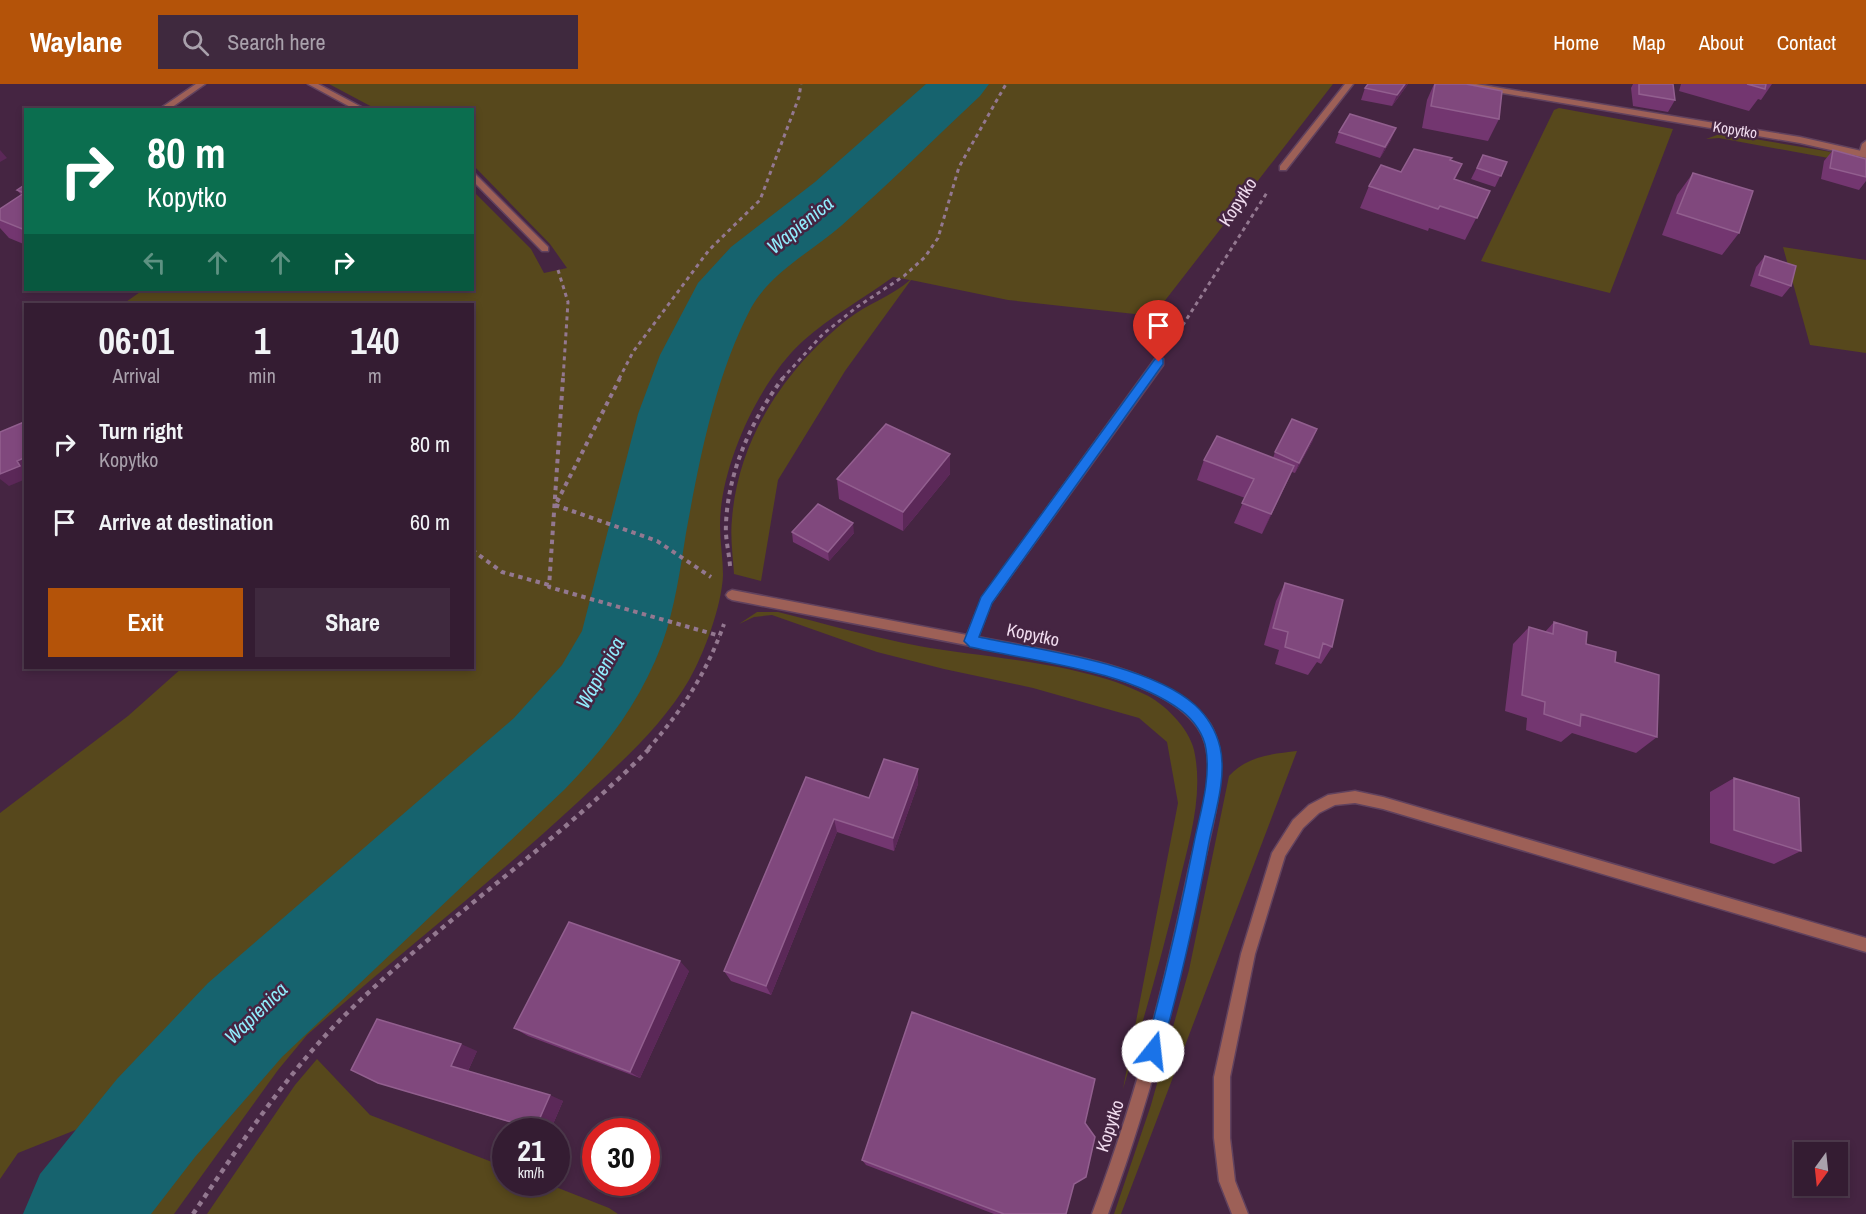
<!DOCTYPE html>
<style>
:root{--surface:#341c32;--page:#3f293e;--text:#f1f3f6;--muted:#a9a1ac;--line:#4e3a4d;--accent:#b45309}
body{margin:0;font-family:"Archivo Narrow",sans-serif;background:var(--page);color:var(--text);height:100vh;display:flex;flex-direction:column;font-size:22px;white-space:nowrap}
*{box-sizing:border-box;margin:0}
p{font-size:20px;color:var(--muted)}
.icon{flex:none;width:33px;height:33px;fill:none;stroke:currentColor;stroke-width:2;stroke-linecap:round;stroke-linejoin:round}
.map{position:relative;flex:1;overflow:hidden}
.sheet{position:absolute;left:24px;top:219px;width:450px;height:366px;display:flex;flex-direction:column;background:var(--surface);border-radius:0px;box-shadow:0 3px 9px #0003,0 0 0 2px var(--line)}
.sheet>*{flex:none}
.guide{position:absolute;left:24px;top:24px;width:450px;height:183px;border-radius:0px;box-shadow:0 3px 9px #0003,0 0 0 2px var(--line);background:#0b6e4f;color:#fff;overflow:hidden}
.needle{width:39px;rotate:195deg}
.fabs{position:absolute;left:1794px;top:1058px;display:grid;gap:12px}
.fabs a{display:grid;place-items:center;width:54px;height:54px;border-radius:0px;background:var(--surface);box-shadow:0 3px 9px #0003,0 0 0 2px var(--line);font-size:30px}
.speed{position:absolute;left:492px;top:1034px;display:flex;gap:12px;font-size:30px;font-weight:700;text-align:center}
.speed>*{display:grid;place-content:center;width:78px;height:78px;border-radius:50%;background:var(--surface);box-shadow:0 3px 9px #0003,0 0 0 2px var(--line);line-height:1}
.speed small{font-size:15px;font-weight:400}
.speed .limit{border:9px solid #d22;background:#fff;color:#111}
.pin{position:absolute;display:grid;place-items:center;width:51px;height:51px;color:#fff;margin:-62px -26px;border-radius:50% 50% 50% 0;rotate:-45deg;box-shadow:0 0 6px #0007}
.pin .icon{rotate:45deg}
.me{position:absolute;width:66px;margin:-33px;rotate:16deg;stroke-linejoin:round;filter:drop-shadow(0 0 4px #0008)}
.turn{display:flex;align-items:center;gap:21px;height:126px;padding:0 24px;font-size:27px}
.turn .icon{width:78px;height:78px;stroke-width:2.5}
.turn b{display:block;font-size:42px;line-height:51px}
.lanes{display:flex;align-items:center;height:57px;padding:0 24px;background:#0003;justify-content:center;gap:30px;direction:ltr}
.lanes .off{opacity:.35}
.eta{display:flex;justify-content:space-evenly;align-items:center;height:102px;text-align:center}
.eta b{font-size:36px;font-weight:800;line-height:42px}
.action{display:flex;gap:12px;margin-top:auto;padding:12px 24px}
.action a{flex:1;height:69px;border-radius:0px;background:var(--accent);color:#fff;font-size:24px;font-weight:800;line-height:69px;text-align:center}
.action a+a{background:var(--page);color:var(--text)}
ul{padding:0;list-style:none}
li{display:flex;align-items:center;gap:18px;height:78px;padding:0 24px}
li div{flex:1}
li b{display:block;font-size:22px}
li em{font-style:normal}
header{display:flex;align-items:center;gap:36px;box-sizing:border-box;height:84px;padding:0 30px;background:var(--accent);color:#fff}
header strong{font-size:28px}
nav{display:flex;gap:33px;margin-inline-start:auto;font-size:21px}
.search{width:420px;height:54px;background:var(--page);display:flex;align-items:center;gap:15px;box-sizing:border-box;padding:0 21px;border-radius:0px;color:var(--muted);font-size:22px}
.map>svg:first-child{display:block}
</style>
<header>
<strong>Waylane</strong>
<div class="search"><svg class="icon" aria-label="search" viewBox="0 0 24 24"><circle cx="10" cy="10" r="6"/><path d="M15 15l6 6"/></svg>Search here</div>
<nav><a>Home</a><a>Map</a><a>About</a><a>Contact</a></nav>
</header>
<div class="map">
<svg width="1866" height="1130" viewBox="0 0 1866 1130">
<rect width="100%" height="100%" fill="#452542"/>
<path fill="#57481c" d="M 329,0 L 939,0 L 803,120 L 731,177 L 704,209 L 672,277 L 648,342 L 602,531 L 581,581 L 555,620 L 515,661 L 298,838 L 88,1041 L 18,1069 L 0,1095 L 0,729 L 128,632 L 182,584 L 472,584 L 472,220 L 123,220 L 143,206 L 472,206 L 473,107 L 531,165 L 544,189 L 567,184 L 550,160 L 473,81 L 472,26 L 376,25 Z
M 980,0 L 1333,0 L 1153,232 L 1008,216 L 911,196 L 845,287 L 778,396 L 761,497 L 734,490 C 733,472 730,453 732,435 C 738,355 786,283 848,235 C 867,220 892,212 910,196 L 893,193 C 863,215 831,232 803,257 C 759,297 720,382 720,441 C 720,458 723,475 723,491 C 722,521 704,570 689,596 C 661,644 618,681 578,718 C 491,799 396,872 307,951 L 278,986 L 174,1130 L 128,1130 L 166,1078 L 271,949 L 555,689 L 596,641 L 633,590 L 651,549 L 691,343 L 712,283 L 738,224 L 765,191 L 829,140 Z
M 1559,24 L 1673,45 L 1610,209 L 1481,177 L 1554,26 Z
M 1717,51 L 1731,51 L 1843,70 L 1834,75 L 1719,54 L 1706,55 Z
M 1783,163 L 1866,176 L 1866,269 L 1810,261 Z
M 757,528 L 778,528 C 825,540 872,553 919,562 C 987,574 1083,579 1144,610 C 1164,619 1189,644 1194,666 C 1204,711 1189,757 1179,800 C 1163,869 1143,937 1123,1005 L 1178,719 L 1167,658 L 1139,634 L 1033,604 L 944,585 L 877,568 L 772,531 L 754,533 L 739,540 Z
M 1297,667 L 1121,1130 L 1114,1130 L 1151,1021 L 1189,886 L 1229,692 C 1247,672 1272,670 1297,667 Z
M 317,975 L 370,1031 L 505,1083 L 506,1098 L 543,1098 L 609,1124 L 618,1130 L 207,1130 L 295,1001 Z"/>
<g fill="none" stroke-linecap="round" stroke-linejoin="round">
<path fill="#16636e" fill-rule="evenodd" d="M 926,0 L 989,0 L 980,12 C 934,55 889,100 841,142 C 812,167 770,189 751,224 C 715,293 700,373 686,449 C 680,486 675,524 662,560 C 641,616 607,662 565,705 L 282,973 L 195,1073 L 151,1130 L 23,1130 L 40,1090 L 117,995 L 208,899 L 514,634 L 562,581 L 582,547 L 638,330 L 660,271 L 698,199 L 731,163 L 815,98 Z"/>
<defs>
<path id="service" d="M 196,0 L 205,0 L 168,26 L 158,26 Z
M 308,0 L 318,0 L 367,26 L 356,26 Z
M 1866,57 L 1866,72 L 1860,72 L 1859,70 L 1862,60 Z
M 472,87 L 548,163 L 548,167 L 542,167 L 472,96 Z
M 1355,707 L 1383,713 L 1866,854 L 1866,868 L 1383,725 L 1355,719 L 1335,721 L 1319,729 L 1303,744 L 1285,772 L 1255,870 L 1230,993 L 1230,1054 L 1235,1097 L 1248,1130 L 1232,1130 L 1219,1097 L 1214,1054 L 1214,993 L 1241,870 L 1272,769 L 1293,736 L 1309,721 L 1328,711 Z"/>
<path id="minor" d="M 1345,0 L 1353,0 L 1286,86 L 1280,86 L 1280,82 Z
M 1457,0 L 1476,0 L 1800,53 L 1866,68 L 1866,74 L 1800,59 L 1461,2 Z
M 1159,274 L 1163,275 L 1163,281 L 991,519 L 978,553 C 1046,567 1154,579 1203,631 C 1214,642 1220,661 1220,677 C 1221,716 1209,754 1201,793 C 1178,908 1149,1020 1108,1130 L 1092,1130 C 1134,1019 1164,906 1188,789 C 1196,750 1223,679 1198,644 C 1187,628 1168,616 1151,608 C 1101,584 1045,577 992,566 C 905,549 819,533 732,516 L 728,514 L 726,511 L 728,508 L 732,506 L 967,551 L 982,514 L 1155,275 Z"/>
</defs>
<use href="#service" stroke="#61425e" stroke-width="3"/>
<use href="#minor" stroke="#61425e" stroke-width="3"/>
<path stroke="#937890" stroke-width="3" stroke-dasharray="4 4" stroke-linecap="butt" d="M 558,186 L 568,218 L 563,295
M 1174,255 L 1268,107
M 619,295 L 633,268 L 709,166 L 760,116 L 799,13 L 801,0
M 782,295 L 823,250 L 857,223 L 904,192 L 925,173 L 938,154 L 959,83 L 1006,0"/>
<path stroke="#937890" stroke-width="4" stroke-dasharray="4.5 4.5" stroke-linecap="butt" d="M 563,294 L 549,503 L 720,552
M 557,418 L 620,294
M 555,421 L 657,457 L 711,493
M 472,466 L 502,488 L 549,501
M 730,482 C 729,468 725,454 726,440 C 728,387 752,335 783,294
M 648,665 C 682,627 707,588 724,540"/>
<path stroke="#937890" stroke-width="4.5" stroke-dasharray="5 5" stroke-linecap="butt" d="M 193,1130 C 240,1061 286,990 345,931 C 441,836 555,761 650,664"/>
<use href="#service" fill="#9d6057" fill-rule="evenodd"/>
<use href="#minor" fill="#9d6057" fill-rule="evenodd"/>
</g>
<path fill="#733670" d="M 1408,0 L 1392,22 L 1361,16 L 1365,4 Z
M 1434,0 L 1466,0 L 1499,35 L 1488,57 L 1422,44 L 1427,16 Z
M 1633,0 L 1673,0 L 1675,16 L 1668,28 L 1633,22 L 1631,4 Z
M 1681,0 L 1772,0 L 1761,16 L 1758,15 L 1749,27 L 1679,7 Z
M 1339,48 L 1391,56 L 1380,74 L 1335,59 Z
M 1833,66 L 1866,75 L 1866,97 L 1859,106 L 1821,95 L 1824,77 Z
M 1483,71 L 1507,78 L 1495,103 L 1471,95 Z
M 1450,77 L 1462,80 L 1455,96 L 1490,107 L 1465,156 L 1429,144 L 1428,147 L 1360,124 L 1369,102 L 1401,88 Z
M 1693,89 L 1739,149 L 1722,171 L 1662,151 L 1677,111 Z
M 26,100 L 26,161 L 9,154 L 0,144 L 0,125 L 21,111 L 17,106 Z
M 1765,172 L 1791,202 L 1782,213 L 1750,202 L 1756,183 Z
M 1313,356 L 1295,389 L 1292,388 L 1262,450 L 1234,439 L 1245,414 L 1197,396 L 1204,376 L 1273,374 L 1275,368 Z
M 950,390 L 903,447 L 839,415 L 837,395 Z
M 792,448 L 854,449 L 829,477 L 793,458 Z
M 1285,499 L 1332,563 L 1321,580 L 1317,578 L 1308,591 L 1275,580 L 1279,566 L 1264,561 L 1276,517 Z
M 1554,538 L 1615,578 L 1657,653 L 1636,669 L 1572,649 L 1561,658 L 1526,646 L 1527,634 L 1505,627 L 1513,560 L 1529,543 L 1545,548 Z
M 918,685 L 918,700 L 894,767 L 837,748 L 771,911 L 731,897 L 724,887 L 806,693 L 869,714 Z
M 1734,694 L 1801,767 L 1774,780 L 1710,759 L 1710,708 Z
M 689,887 L 640,994 L 528,952 L 514,944 Z
M 477,967 L 468,987 L 563,1017 L 550,1047 L 539,1047 L 378,999 Z
M 1085,1039 L 1074,1100 L 1066,1130 L 994,1130 L 866,1081 L 862,1076 Z"/>
<path fill="#5b2858" d="M 1405,0 L 1408,0 L 1392,22 L 1397,11 Z
M 1396,44 L 1391,56 L 1380,74 L 1385,63 Z
M 0,66 L 7,74 L 0,78 Z
M 1317,345 L 1313,356 L 1295,389 L 1299,379 Z
M 950,370 L 950,390 L 903,447 L 903,428 Z
M 26,373 L 26,395 L 9,402 L 0,395 L 0,390 L 17,377 Z
M 1294,382 L 1285,402 L 1262,450 L 1271,430 Z
M 853,439 L 854,449 L 829,477 L 828,468 Z
M 918,685 L 918,700 L 894,767 L 893,754 Z
M 834,735 L 837,748 L 771,911 L 766,902 Z
M 680,877 L 689,887 L 640,994 L 630,988 Z
M 461,960 L 477,967 L 467,989 L 451,982 Z
M 550,1011 L 563,1017 L 550,1047 L 540,1047 L 535,1045 Z"/>
<path fill="#80487d" stroke="#925f8f" stroke-width="1.5" d="M 1368,0 L 1405,0 L 1397,11 L 1365,4 Z
M 1435,0 L 1466,0 L 1502,7 L 1499,35 L 1431,22 Z
M 1639,0 L 1673,0 L 1675,16 L 1639,10 Z
M 1747,0 L 1766,0 L 1765,5 Z
M 1350,30 L 1396,44 L 1385,63 L 1339,48 Z
M 1414,65 L 1452,74 L 1450,76 L 1462,80 L 1454,95 L 1490,107 L 1477,134 L 1440,122 L 1438,125 L 1369,102 L 1381,81 L 1401,88 Z
M 1833,66 L 1866,75 L 1866,93 L 1830,84 Z
M 1483,71 L 1507,78 L 1501,92 L 1477,84 Z
M 1693,89 L 1753,107 L 1739,149 L 1677,129 Z
M 26,100 L 26,146 L 25,146 L 0,136 L 0,125 L 24,109 L 17,106 Z
M 1765,172 L 1796,182 L 1791,202 L 1759,191 Z
M 1292,335 L 1317,345 L 1299,379 L 1275,368 Z
M 24,338 L 26,343 L 26,373 L 17,377 L 20,382 L 0,390 L 0,348 Z
M 886,340 L 950,370 L 903,428 L 837,395 Z
M 1217,352 L 1294,382 L 1271,430 L 1242,419 L 1254,395 L 1204,376 Z
M 818,420 L 853,439 L 828,468 L 792,448 Z
M 1285,499 L 1343,516 L 1332,563 L 1323,559 L 1319,574 L 1285,563 L 1288,548 L 1273,544 Z
M 1554,538 L 1587,548 L 1586,560 L 1616,568 L 1615,578 L 1659,591 L 1657,653 L 1581,630 L 1580,642 L 1544,630 L 1545,618 L 1522,611 L 1529,543 L 1553,550 Z
M 884,675 L 918,685 L 893,754 L 834,735 L 766,902 L 724,887 L 806,693 L 869,714 Z
M 1734,694 L 1799,714 L 1801,767 L 1734,746 Z
M 569,838 L 680,877 L 630,988 L 514,944 Z
M 912,928 L 1095,995 L 1085,1039 L 1095,1053 L 1086,1093 L 1074,1100 L 1066,1130 L 1004,1130 L 862,1076 Z
M 377,935 L 461,960 L 451,982 L 550,1011 L 535,1045 L 378,999 L 351,986 Z"/>
<path fill="#1a73e8" stroke="#114b97" stroke-width="1.5" d="M 1159,273 L 1163,275 L 1163,280 L 992,519 L 979,553 C 1039,566 1150,580 1195,621 C 1207,632 1216,647 1220,663 C 1227,693 1215,729 1209,758 C 1196,829 1181,898 1161,967 L 1159,973 L 1153,975 L 1147,973 L 1145,967 C 1164,898 1180,830 1194,759 C 1200,729 1211,696 1206,665 C 1204,651 1194,636 1182,627 C 1127,586 1037,578 970,563 L 964,557 L 981,513 L 1155,275 Z"/>
<g text-anchor="middle" stroke-width="5" stroke-linejoin="round" paint-order="stroke">
<g font-size="15" fill="#f1dcef" stroke="#452542">
<text transform="translate(1735 46) rotate(9)" y="5">Kopytko</text>
</g>
<g font-size="18" fill="#f1dcef" stroke="#452542">
<text transform="translate(1238 118) rotate(-57)" y="6">Kopytko</text>
<text transform="translate(1033 551) rotate(12)" y="6">Kopytko</text>
<text transform="translate(1110 1042) rotate(-72)" y="6">Kopytko</text>
</g>
<g font-size="20" font-style="italic" fill="#91edfd" stroke="#452542">
<text transform="translate(800 141) rotate(-39)" y="7">Wapienica</text>
<text transform="translate(600 589) rotate(-61)" y="7">Wapienica</text>
<text transform="translate(256 929) rotate(-44)" y="7">Wapienica</text>
</g>
</g>
</svg>
<div class="fabs">
<a><svg class="needle" viewBox="-14 -14 28 28"><path d="M0-13l5 13h-10z" fill="#e53935"/><path d="M0 13l5-13h-10z" fill="#a9a1ac"/></svg></a>
</div>
<div class="speed"><div>21<small>km/h</small></div><div class="limit">30</div></div>
<div class="pin" style="left:1159px;top:278px;background:#d93025"><svg class="icon" aria-label="arrive" viewBox="0 0 24 24"><path d="M6 21V4h12l-3 4 3 4H6"/></svg></div>
<svg class="me" style="left:1153px;top:967px" viewBox="-20 -20 40 40"><circle r="19" fill="#fff"/><path d="M0-13L10 11 0 6-10 11z" fill="#1a73e8"/></svg>
<div class="guide">
<div class="turn"><svg class="icon" aria-label="right" viewBox="0 0 24 24"><path d="M7 20v-9h11M14 6l5 5-5 5"/></svg><div><b>80 m</b>Kopytko</div></div>
<div class="lanes"><svg class="icon off" aria-label="left" viewBox="0 0 24 24"><path d="M17 20v-9H6M10 6l-5 5 5 5"/></svg><svg class="icon off" aria-label="ahead" viewBox="0 0 24 24"><path d="M12 20V5M6 11l6-6 6 6"/></svg><svg class="icon off" aria-label="ahead" viewBox="0 0 24 24"><path d="M12 20V5M6 11l6-6 6 6"/></svg><svg class="icon" aria-label="right" viewBox="0 0 24 24"><path d="M7 20v-9h11M14 6l5 5-5 5"/></svg></div>
</div>
<section class="sheet">
<div class="eta">
<div><b>06:01</b><p>Arrival</p></div>
<div><b>1</b><p>min</p></div>
<div><b>140</b><p>m</p></div>
</div>
<ul>
<li><svg class="icon" aria-label="right" viewBox="0 0 24 24"><path d="M7 20v-9h11M14 6l5 5-5 5"/></svg><div><b>Turn right</b><p>Kopytko</p></div><em>80 m</em></li>
<li><svg class="icon" aria-label="arrive" viewBox="0 0 24 24"><path d="M6 21V4h12l-3 4 3 4H6"/></svg><div><b>Arrive at destination</b></div><em>60 m</em></li>
</ul>
<div class="action"><a>Exit</a><a>Share</a></div>
</section>
</div>
